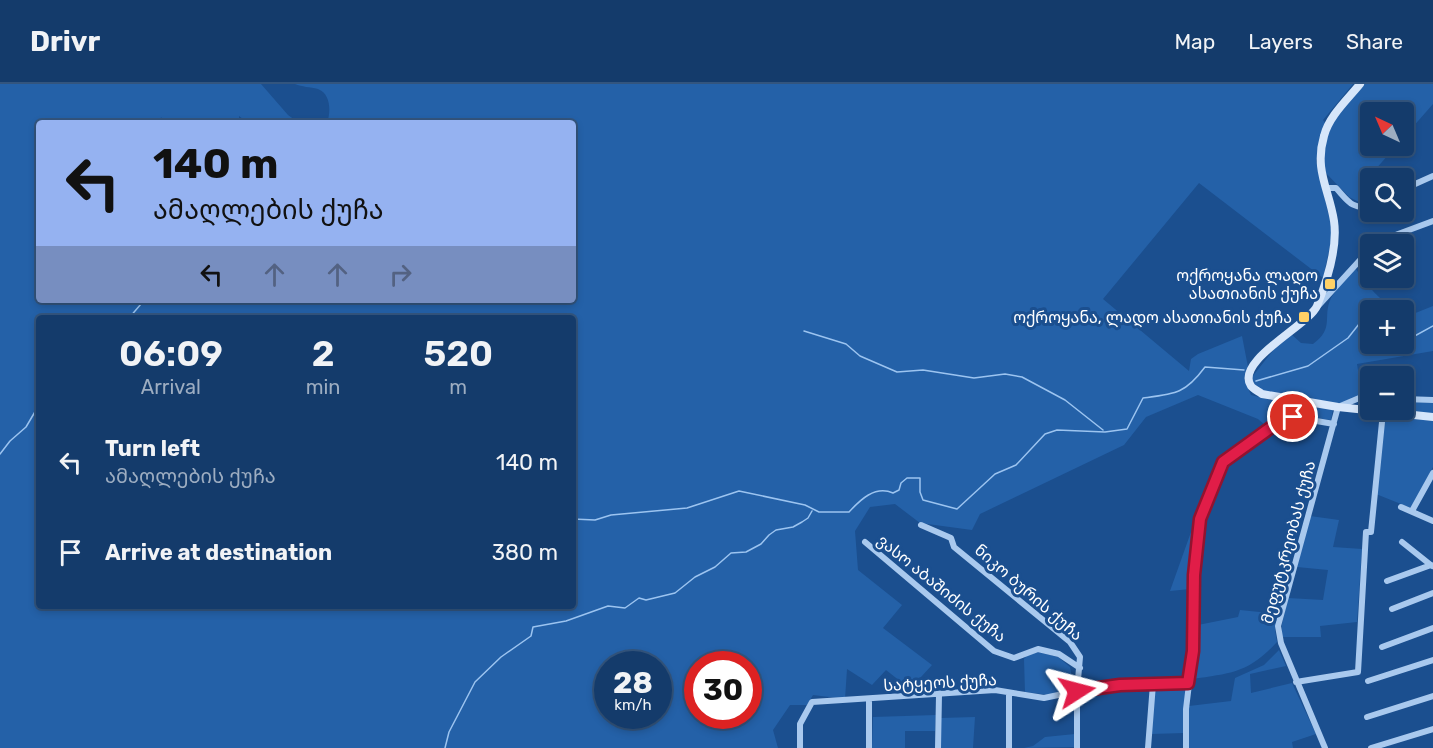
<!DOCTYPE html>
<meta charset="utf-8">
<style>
:root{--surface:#143b6b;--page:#1d4271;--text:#f1f3f6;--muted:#9dadc1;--line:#33557e}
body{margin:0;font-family:Rubik,"Noto Sans Georgian",sans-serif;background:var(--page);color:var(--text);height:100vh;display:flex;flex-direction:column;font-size:22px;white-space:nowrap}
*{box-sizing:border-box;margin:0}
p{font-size:20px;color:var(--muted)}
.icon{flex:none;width:33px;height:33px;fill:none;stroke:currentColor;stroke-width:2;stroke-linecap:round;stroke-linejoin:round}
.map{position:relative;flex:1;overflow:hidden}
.panel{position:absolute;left:36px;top:231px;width:540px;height:294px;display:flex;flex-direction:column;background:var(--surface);border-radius:6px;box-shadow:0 3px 9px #0003,0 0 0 2px var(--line)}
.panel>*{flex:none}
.top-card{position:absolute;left:36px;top:36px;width:540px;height:183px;border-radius:6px;box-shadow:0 3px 9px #0003,0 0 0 2px var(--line);background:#95b2f1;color:#111;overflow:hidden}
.needle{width:39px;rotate:316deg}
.fabs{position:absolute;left:1360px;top:18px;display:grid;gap:12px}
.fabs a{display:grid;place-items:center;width:54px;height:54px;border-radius:6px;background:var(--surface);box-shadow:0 3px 9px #0003,0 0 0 2px var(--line);font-size:30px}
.speed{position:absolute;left:594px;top:567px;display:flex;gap:12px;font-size:30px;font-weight:700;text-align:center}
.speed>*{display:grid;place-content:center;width:78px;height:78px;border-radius:50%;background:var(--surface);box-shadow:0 3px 9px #0003,0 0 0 2px var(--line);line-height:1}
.speed small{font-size:15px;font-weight:400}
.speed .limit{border:9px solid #d22;background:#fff;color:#111}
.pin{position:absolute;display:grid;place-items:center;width:51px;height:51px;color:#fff;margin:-26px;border:3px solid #fff;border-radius:50%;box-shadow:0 2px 6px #0007}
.me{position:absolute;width:66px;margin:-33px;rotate:81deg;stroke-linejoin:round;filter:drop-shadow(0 0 4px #0008)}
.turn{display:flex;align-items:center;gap:21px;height:126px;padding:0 18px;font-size:27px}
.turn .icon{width:78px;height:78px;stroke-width:2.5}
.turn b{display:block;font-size:42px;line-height:51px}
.lanes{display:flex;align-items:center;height:57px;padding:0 18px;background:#0003;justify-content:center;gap:30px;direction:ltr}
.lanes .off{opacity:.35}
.eta{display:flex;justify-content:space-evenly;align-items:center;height:102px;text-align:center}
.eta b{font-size:36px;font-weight:600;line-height:42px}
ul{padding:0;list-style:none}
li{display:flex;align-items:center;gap:18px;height:90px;padding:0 18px}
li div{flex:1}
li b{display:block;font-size:22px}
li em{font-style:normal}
header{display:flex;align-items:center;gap:36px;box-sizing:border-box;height:84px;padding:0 30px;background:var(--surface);border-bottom:2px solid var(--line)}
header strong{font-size:28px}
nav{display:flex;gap:33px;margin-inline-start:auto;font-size:21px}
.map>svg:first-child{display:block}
</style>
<header>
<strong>Drivr</strong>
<nav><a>Map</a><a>Layers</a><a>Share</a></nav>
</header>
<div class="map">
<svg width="1433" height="664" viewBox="0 0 1433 664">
<rect width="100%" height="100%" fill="#1b4f8f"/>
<path fill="#2461a8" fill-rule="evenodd" d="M 0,0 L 261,0 L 288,31 L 299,39 L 286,39 L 277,34 L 278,39 L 248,39 L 239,32 L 239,36 L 242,39 L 39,39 L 39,216 L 573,216 L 573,39 L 327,39 C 331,28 331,10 318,5 C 310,3 302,3 295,0 L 1353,0 L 1323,36 L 1325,39 L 1320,53 L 1316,77 L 1333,149 L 1323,194 L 1199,99 L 1103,215 L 1189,287 L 1191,275 L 1198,270 L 1242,252 L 1248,283 L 1244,295 L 1251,311 L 1283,319 L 1333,325 L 1331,336 L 1287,330 L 1265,341 L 1258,335 L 1198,311 L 1146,333 L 1124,361 L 980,430 L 972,446 L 920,439 L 895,420 L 870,423 L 855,447 L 858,486 L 902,521 L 883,544 L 932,581 L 910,605 L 886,586 L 872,601 L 847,585 L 845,615 L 813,611 L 807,621 L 790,621 L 773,646 L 778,664 L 0,664 ZM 39,234 L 573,234 L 573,522 L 39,522 ZM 608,580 L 658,580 L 658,632 L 608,632 ZM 698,580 L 748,580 L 748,588 L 752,588 L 755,599 L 753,607 L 749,607 L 748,632 L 698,632 Z
M 1364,0 L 1433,0 L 1433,20 L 1404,53 L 1404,28 L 1371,28 L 1371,62 L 1396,62 L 1367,95 L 1371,98 L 1371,117 L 1361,119 L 1349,113 L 1323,86 C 1323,44 1338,30 1364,0 Z
M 1355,184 C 1367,200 1380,220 1401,226 L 1371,226 L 1371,260 L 1404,260 L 1404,228 L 1413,230 L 1433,222 L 1433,267 L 1357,280 L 1362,311 L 1337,321 L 1262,308 L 1254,302 L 1252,293 L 1275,264 L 1291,250 L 1301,259 L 1313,260 C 1335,244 1322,233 1331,214 C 1337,204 1347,194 1355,184 Z
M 1404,317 L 1433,319 L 1433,332 L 1374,326 L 1404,326 Z
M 1385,331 L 1433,336 L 1433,383 L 1411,424 L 1376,410 Z
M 1310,432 L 1339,436 L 1333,463 L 1362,465 L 1357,538 L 1320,542 L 1321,553 L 1282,553 L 1282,540 L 1288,514 L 1323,516 L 1328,486 L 1297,483 Z
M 1191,448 L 1194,449 L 1190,505 L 1170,507 Z
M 1240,526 L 1280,530 L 1275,546 L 1277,558 C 1248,589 1232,589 1192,595 L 1200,555 L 1198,541 L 1238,533 Z
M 1279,566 L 1286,582 L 1250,590 L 1251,609 L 1292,599 L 1316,650 L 1292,658 L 1293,664 L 1188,664 L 1189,622 L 1231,617 L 1235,594 L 1264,581 Z
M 1038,568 L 1058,573 L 1070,583 L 1074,603 L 1050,611 L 1025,608 L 1024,575 L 1028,570 Z
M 1154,601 L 1186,601 L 1184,649 L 1151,650 Z
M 936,631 L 935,647 L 905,647 L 905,664 L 872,664 L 873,633 Z
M 975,633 L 973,664 L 941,664 L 941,634 Z
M 1075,650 L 1075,663 L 1024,664 L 1033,662 L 1045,653 Z"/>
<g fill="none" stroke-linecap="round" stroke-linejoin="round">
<path stroke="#9cc4f0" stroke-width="1.5" d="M 129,234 L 141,220 L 139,216
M 804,247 L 846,260 L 860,272 L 897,288 L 923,286 L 974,294 L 1005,290 L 1022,293 L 1065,316 L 1103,346
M 1404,252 L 1411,254 L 1433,242
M 1256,297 L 1308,282 L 1348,254 L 1363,235 L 1371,239
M 0,370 L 10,357 L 26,343 L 39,321
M 573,435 L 595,436 L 611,431 L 687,424 L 739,407 L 805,421 L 819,428 L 849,428 C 860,416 875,401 893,409 L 899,406 L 901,399 L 907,394 L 920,394 L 920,408 L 923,416 L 957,425 L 995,390 L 1016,381 L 1045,350 L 1057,346 L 1105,348 L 1127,345 L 1143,314 C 1175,310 1185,310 1205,283 L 1244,286
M 445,664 L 449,648 L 475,598 L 501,573 L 531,552 L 533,543 L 566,537 L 608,522 L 625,524 L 639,514 L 646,516 L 675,509 L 695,493 L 715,483 L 731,469 L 746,468 L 761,460 L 769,451 L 776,446 L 793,443 L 802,438 L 808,434 L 812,427"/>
<path stroke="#123a6d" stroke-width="6" d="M 161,37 L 162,39"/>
<path stroke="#a9c9ee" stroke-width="6" d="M 1326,104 L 1336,104 C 1348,117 1352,126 1371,122
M 1404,105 L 1433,92
M 1376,160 L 1382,156 L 1433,137
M 1319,221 L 1371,164
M 1404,315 L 1433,316
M 1401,423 L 1433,437
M 1412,427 L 1433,389
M 921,441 L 951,454 L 954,463 L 1070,558 L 1080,573 L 1077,607 L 1077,664
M 865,458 L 994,567 L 1014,574 L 1038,565 L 1059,570 L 1080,584
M 1402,458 L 1432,482
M 1387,497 L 1431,481
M 1392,525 L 1433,509
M 1382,563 L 1433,544
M 1368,597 L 1433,576
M 1296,598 L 1358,588 L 1366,448 L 1371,448 L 1383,328
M 1009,609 L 1009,664
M 1367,633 L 1433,612
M 800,664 L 800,640 L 812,618 L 995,606 L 1044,614 L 1082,606 L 1120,601 L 1188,599
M 869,664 L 869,616
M 938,664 L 939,611
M 1148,664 L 1153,600
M 1186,664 L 1186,625 L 1193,567 L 1194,491 L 1199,435 L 1223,378 L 1284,334 L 1293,333 L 1334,340
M 1325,664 L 1281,559 L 1278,542 L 1338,323 L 1364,312 L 1371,312
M 1371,664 L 1433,645"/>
<path stroke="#d6e6fa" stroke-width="8" d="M 1360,0 C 1348,15 1329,32 1324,52 C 1314,86 1329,105 1334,137 C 1338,164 1327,197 1317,222 C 1309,241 1234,277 1251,302 C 1253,305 1258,307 1262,310 L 1338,323 L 1433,333"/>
</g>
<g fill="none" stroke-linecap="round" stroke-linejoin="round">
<defs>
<path id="route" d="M 1077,607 L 1120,601 L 1188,599 L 1193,567 L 1194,491 L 1200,435 L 1223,378 L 1284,334 L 1293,333"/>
</defs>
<use href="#route" stroke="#92132f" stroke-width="15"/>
<use href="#route" stroke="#e11d48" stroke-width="10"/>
</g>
<g fill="#ffd166" stroke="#1b4f8f" stroke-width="2">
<rect x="1324" y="194" width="12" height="12" rx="3"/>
<rect x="1298" y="227" width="12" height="12" rx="3"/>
</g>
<g text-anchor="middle" stroke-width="6" stroke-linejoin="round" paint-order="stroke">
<g font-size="16" fill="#fff" stroke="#1b4f8f" text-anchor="end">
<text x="1318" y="197">ოქროყანა ლადო<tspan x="1318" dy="18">ასათიანის ქუჩა</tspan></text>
<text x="1292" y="239">ოქროყანა, ლადო ასათიანის ქუჩა</text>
</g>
<g font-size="16" fill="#fff" stroke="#1b4f8f">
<text transform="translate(1288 458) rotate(-75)" y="6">მეფუტკრეობას ქუჩა</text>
<text transform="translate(942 504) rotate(39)" y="6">ვასო აბაშიძის ქუჩა</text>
<text transform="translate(1029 508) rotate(41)" y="6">ნიკო ბურის ქუჩა</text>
<text transform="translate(940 598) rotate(-3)" y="6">სატყეოს ქუჩა</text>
</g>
</g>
</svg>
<div class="fabs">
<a><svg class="needle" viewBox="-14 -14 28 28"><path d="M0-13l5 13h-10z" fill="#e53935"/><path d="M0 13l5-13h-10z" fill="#9dadc1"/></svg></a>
<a><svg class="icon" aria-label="search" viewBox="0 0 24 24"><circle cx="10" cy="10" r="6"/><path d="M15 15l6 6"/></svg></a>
<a><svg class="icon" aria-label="layers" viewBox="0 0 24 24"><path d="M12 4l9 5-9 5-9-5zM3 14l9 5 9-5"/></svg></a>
<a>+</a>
<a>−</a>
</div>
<div class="speed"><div>28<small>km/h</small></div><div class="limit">30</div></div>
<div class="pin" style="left:1293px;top:333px;background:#d93025"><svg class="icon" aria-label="arrive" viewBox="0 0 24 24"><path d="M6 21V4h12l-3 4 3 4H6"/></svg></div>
<svg class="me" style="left:1077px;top:607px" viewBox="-20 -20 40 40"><path d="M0-17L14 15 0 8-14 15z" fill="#e11d48" stroke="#fff" stroke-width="4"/></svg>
<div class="top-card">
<div class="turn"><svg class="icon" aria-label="left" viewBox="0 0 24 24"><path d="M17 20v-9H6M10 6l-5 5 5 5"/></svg><div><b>140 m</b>ამაღლების ქუჩა</div></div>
<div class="lanes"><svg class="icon" aria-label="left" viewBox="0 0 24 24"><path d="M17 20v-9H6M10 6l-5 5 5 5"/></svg><svg class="icon off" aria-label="ahead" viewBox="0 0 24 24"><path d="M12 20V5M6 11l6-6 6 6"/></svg><svg class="icon off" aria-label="ahead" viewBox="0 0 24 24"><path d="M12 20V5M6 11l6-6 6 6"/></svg><svg class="icon off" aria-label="right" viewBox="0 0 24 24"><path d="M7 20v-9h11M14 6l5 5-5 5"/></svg></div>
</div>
<section class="panel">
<div class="eta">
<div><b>06:09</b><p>Arrival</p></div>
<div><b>2</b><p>min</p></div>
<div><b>520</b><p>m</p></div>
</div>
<ul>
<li><svg class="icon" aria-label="left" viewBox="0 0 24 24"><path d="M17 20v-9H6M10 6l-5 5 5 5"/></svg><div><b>Turn left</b><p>ამაღლების ქუჩა</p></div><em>140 m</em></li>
<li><svg class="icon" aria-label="arrive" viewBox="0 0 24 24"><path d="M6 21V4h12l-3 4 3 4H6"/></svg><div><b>Arrive at destination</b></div><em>380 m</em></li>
</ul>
</section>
</div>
